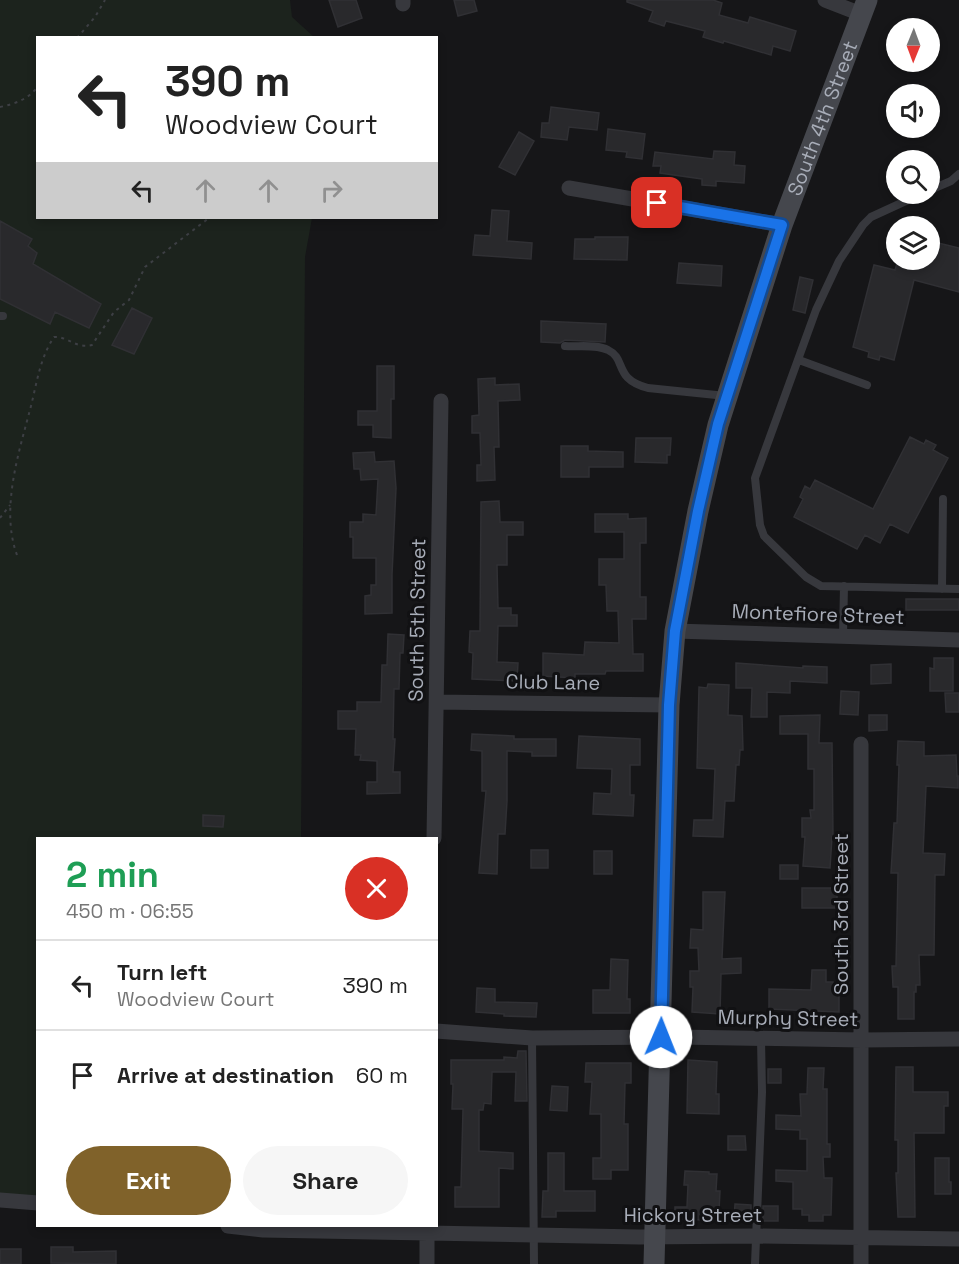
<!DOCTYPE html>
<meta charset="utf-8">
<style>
:root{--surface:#fff;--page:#f6f6f6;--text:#222;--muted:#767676;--line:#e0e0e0;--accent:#80622a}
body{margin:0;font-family:"Space Grotesk",sans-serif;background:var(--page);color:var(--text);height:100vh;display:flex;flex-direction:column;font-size:22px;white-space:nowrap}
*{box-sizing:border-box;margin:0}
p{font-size:20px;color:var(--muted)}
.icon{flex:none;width:33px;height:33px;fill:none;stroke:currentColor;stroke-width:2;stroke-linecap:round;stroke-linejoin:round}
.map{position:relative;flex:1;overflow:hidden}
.drawer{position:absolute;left:36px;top:837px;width:402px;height:390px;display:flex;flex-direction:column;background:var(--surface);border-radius:0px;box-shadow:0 3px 9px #0003}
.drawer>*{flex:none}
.banner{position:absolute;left:36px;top:36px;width:402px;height:183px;border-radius:0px;box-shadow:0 3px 9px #0003;background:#fff;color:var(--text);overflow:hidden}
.needle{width:39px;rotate:181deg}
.tools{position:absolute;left:886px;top:18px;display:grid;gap:12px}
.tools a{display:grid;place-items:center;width:54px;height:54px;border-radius:50%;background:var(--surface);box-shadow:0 3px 9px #0003;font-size:30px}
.pin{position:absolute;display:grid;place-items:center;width:51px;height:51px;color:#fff;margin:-26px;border-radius:12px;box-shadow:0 3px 9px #0006}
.me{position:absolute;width:66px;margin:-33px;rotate:1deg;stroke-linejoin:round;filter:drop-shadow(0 0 4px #0008)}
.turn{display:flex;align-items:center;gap:21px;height:126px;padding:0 30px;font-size:27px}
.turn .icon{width:78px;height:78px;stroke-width:2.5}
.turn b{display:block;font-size:42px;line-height:51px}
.lanes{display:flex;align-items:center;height:57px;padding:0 30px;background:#0003;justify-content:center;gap:30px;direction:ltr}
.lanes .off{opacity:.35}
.round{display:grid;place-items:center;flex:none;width:63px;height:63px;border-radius:32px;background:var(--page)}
.headline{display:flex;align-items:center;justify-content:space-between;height:102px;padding:0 30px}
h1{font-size:36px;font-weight:800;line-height:45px;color:#1e9e55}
.primary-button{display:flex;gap:12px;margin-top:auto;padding:12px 30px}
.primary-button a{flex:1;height:69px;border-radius:36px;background:var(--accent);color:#fff;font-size:24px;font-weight:800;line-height:69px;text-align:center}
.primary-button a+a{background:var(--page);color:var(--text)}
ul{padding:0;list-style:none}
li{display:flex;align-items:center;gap:18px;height:90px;padding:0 30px;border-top:2px solid var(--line)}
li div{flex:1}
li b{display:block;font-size:22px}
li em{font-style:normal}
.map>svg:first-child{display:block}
</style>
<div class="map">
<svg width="959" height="1264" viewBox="0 0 959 1264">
<rect width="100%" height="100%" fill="#161618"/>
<path fill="#1c231d" d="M 0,0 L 290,0 L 292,17 L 314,37 L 38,38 L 38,218 L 312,218 L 305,257 L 301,838 L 38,838 L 37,1199 L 0,1196 Z"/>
<path fill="#29292c" stroke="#303034" stroke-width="1.5" d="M 329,0 L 356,0 L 362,18 L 338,27 Z
M 454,0 L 474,0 L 477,11 L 458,16 Z
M 627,0 L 713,0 L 722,3 L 719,15 L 748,23 L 750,17 L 796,31 L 790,51 L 773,46 L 771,55 L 724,41 L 723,43 L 703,37 L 705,31 L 666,21 L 664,26 L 649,21 L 653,11 L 627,2 Z
M 551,107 L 599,113 L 597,130 L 569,127 L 567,140 L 541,137 L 542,123 L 549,123 Z
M 608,129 L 645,134 L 642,159 L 626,157 L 627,152 L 606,150 Z
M 519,132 L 534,141 L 515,175 L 499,167 Z
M 714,151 L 735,152 L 734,165 L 745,166 L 744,183 L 716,181 L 716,186 L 702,185 L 702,179 L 660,173 L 661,166 L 653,166 L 655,152 L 713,159 Z
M 492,210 L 509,211 L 507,241 L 532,243 L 531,259 L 473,255 L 475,235 L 490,236 Z
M 0,221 L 32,239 L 28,246 L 37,253 L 33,264 L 101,304 L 89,328 L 55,312 L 50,324 L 0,299 Z
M 595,237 L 628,237 L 627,260 L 574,259 L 575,239 L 595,239 Z
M 930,241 L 959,248 L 959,292 L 914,280 L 894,360 L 880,356 L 879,360 L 868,357 L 869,352 L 853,347 L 874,265 L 895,270 L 898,260 L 930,260 Z
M 679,263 L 722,266 L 721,286 L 677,283 Z
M 800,277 L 813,280 L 805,313 L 793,310 Z
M 132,308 L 152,318 L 134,354 L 112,345 Z
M 541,321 L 606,324 L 605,342 L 565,340 L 560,343 L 541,342 Z
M 377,366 L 394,366 L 394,399 L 391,399 L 391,438 L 373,437 L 373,425 L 358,425 L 358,411 L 377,411 Z
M 495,378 L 495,385 L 519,384 L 520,400 L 498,401 L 499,447 L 494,447 L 495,480 L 477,481 L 477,465 L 481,465 L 480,433 L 472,433 L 472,416 L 479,415 L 478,379 Z
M 910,437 L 924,444 L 926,440 L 936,445 L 933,450 L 948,458 L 908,533 L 890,524 L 880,543 L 865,535 L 857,549 L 794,517 L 803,499 L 800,497 L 805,486 L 810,489 L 815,480 L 873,509 Z
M 636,438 L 671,438 L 670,455 L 667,455 L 667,463 L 635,462 Z
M 561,446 L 588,446 L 588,451 L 623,452 L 623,467 L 589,467 L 589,477 L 561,477 Z
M 374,452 L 375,462 L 394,461 L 396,488 L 392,575 L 392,613 L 365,614 L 365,596 L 371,595 L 371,585 L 376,585 L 376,558 L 353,558 L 353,537 L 350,537 L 350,522 L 363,522 L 363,514 L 376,515 L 378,479 L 361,480 L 360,469 L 354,469 L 353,453 Z
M 499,501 L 500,522 L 523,522 L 523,535 L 507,535 L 507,565 L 497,565 L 498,608 L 511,608 L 511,615 L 517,615 L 517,626 L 498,626 L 497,662 L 518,663 L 517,681 L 472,679 L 473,653 L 469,652 L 470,631 L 480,631 L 481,502 Z
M 595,514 L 628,514 L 628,519 L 646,518 L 646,543 L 640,543 L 640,597 L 646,597 L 646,619 L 632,619 L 633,654 L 643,654 L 643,671 L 606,671 L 605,674 L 575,674 L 575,678 L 543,676 L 543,653 L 584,655 L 585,642 L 619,643 L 618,611 L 607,611 L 606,585 L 599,585 L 599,559 L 624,559 L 624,532 L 595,532 Z
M 906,599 L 959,599 L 959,610 L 906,610 Z
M 388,634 L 404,635 L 403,653 L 400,653 L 399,689 L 394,689 L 393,739 L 395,739 L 393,772 L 400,772 L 400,793 L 367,794 L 367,782 L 377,782 L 377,761 L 360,760 L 361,755 L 355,755 L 356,729 L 338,729 L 338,711 L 357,711 L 357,702 L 381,702 L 382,665 L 387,665 Z
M 934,658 L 953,658 L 953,691 L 930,691 L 930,668 L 934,669 Z
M 736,663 L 803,668 L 803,666 L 827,667 L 827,683 L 790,681 L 790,693 L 767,692 L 767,717 L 751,717 L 752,688 L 736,688 Z
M 891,664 L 891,683 L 871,684 L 871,665 Z
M 708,684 L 729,685 L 728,715 L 742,716 L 743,750 L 740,750 L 739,765 L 736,765 L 734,801 L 725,801 L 723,837 L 693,836 L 694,820 L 713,820 L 715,769 L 697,768 L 699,687 L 707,688 Z
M 841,691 L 859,692 L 858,715 L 840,714 Z
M 945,693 L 959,693 L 959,712 L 946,712 Z
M 820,715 L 819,743 L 832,743 L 833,837 L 832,837 L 830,868 L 803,866 L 805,837 L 802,837 L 802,818 L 811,818 L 810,810 L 814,810 L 814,769 L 808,769 L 808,734 L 780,734 L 780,716 Z
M 869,715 L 887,715 L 887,730 L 869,731 Z
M 472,734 L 514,736 L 514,739 L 556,739 L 556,756 L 532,756 L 532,752 L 507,751 L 507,801 L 505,834 L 498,834 L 497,874 L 479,873 L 486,791 L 482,791 L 482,751 L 471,750 Z
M 579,736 L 640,739 L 640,765 L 630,765 L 630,795 L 634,795 L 633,816 L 593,814 L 594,793 L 611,794 L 612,769 L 577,768 Z
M 898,741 L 924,742 L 924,756 L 956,755 L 957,776 L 958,776 L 958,788 L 926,786 L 923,853 L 945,854 L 944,875 L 935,875 L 934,955 L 919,955 L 920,985 L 916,985 L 916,992 L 914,992 L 914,1019 L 898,1019 L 898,987 L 893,987 L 892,966 L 896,966 L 898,873 L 891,873 L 894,823 L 897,823 L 899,765 L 897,765 Z
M 203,815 L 224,816 L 223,827 L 203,826 Z
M 531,850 L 548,850 L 548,868 L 531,868 Z
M 594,851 L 612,851 L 612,874 L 594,874 Z
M 780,865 L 798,865 L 798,879 L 780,879 Z
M 802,888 L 837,888 L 837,908 L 802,908 Z
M 703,892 L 725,892 L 722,959 L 741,958 L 741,973 L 721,974 L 720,1014 L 692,1012 L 693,987 L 690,987 L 690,971 L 699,971 L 698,948 L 690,948 L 691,929 L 703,930 Z
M 611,959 L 628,960 L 627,999 L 630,999 L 630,1013 L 593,1013 L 593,990 L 610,990 Z
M 812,970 L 826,970 L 826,982 L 833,982 L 833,989 L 839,989 L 839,1012 L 769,1009 L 769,989 L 811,990 Z
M 477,988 L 495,989 L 495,1002 L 537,1003 L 536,1017 L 504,1016 L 504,1014 L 476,1012 Z
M 518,1051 L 526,1051 L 527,1101 L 515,1101 L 516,1072 L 492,1072 L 491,1104 L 484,1103 L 483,1110 L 479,1110 L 479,1151 L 513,1153 L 513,1169 L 499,1168 L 499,1207 L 455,1207 L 455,1187 L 461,1187 L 463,1109 L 452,1109 L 453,1084 L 451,1084 L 451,1060 L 504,1060 L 504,1057 L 517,1058 Z
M 688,1060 L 717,1062 L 716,1094 L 719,1094 L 719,1114 L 687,1113 Z
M 586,1063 L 631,1063 L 631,1083 L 625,1083 L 624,1124 L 628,1124 L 628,1170 L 611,1170 L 611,1179 L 593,1179 L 593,1158 L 601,1158 L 601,1114 L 590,1114 L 592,1082 L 585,1082 Z
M 896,1067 L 913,1067 L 913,1092 L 948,1092 L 948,1106 L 944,1106 L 944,1133 L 914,1133 L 915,1217 L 898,1217 L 896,1173 L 898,1173 L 898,1140 L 895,1140 Z
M 808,1068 L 824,1068 L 823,1089 L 827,1089 L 827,1144 L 830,1144 L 830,1157 L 823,1157 L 824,1178 L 832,1178 L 831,1215 L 823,1215 L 823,1221 L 809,1221 L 809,1215 L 802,1215 L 802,1209 L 793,1209 L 793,1182 L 776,1181 L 776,1170 L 807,1171 L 807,1139 L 800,1139 L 800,1130 L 776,1129 L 776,1115 L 801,1116 L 800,1094 L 807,1094 Z
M 768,1069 L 781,1069 L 781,1083 L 768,1083 Z
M 552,1086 L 568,1087 L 567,1111 L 550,1110 Z
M 728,1136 L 745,1136 L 746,1150 L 728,1150 Z
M 548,1153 L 564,1153 L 564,1191 L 595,1191 L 595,1211 L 556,1211 L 556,1217 L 542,1217 L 543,1191 L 548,1191 Z
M 935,1158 L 949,1158 L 949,1182 L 951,1182 L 951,1194 L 935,1194 Z
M 685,1171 L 709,1172 L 709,1174 L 717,1174 L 716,1191 L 720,1191 L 719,1210 L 704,1210 L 703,1220 L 675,1219 L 675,1207 L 687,1207 L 688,1185 L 684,1185 Z
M 735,1204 L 751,1205 L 751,1220 L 734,1220 Z
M 763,1206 L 778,1206 L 778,1221 L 763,1221 Z
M 51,1247 L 73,1247 L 73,1252 L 116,1251 L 116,1264 L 51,1263 Z
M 0,1249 L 21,1249 L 21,1264 L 0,1264 Z"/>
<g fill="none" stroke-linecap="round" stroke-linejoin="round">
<path stroke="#3d3f44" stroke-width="2" stroke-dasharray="3 4.5" stroke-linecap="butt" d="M 77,38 L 95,17 L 105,0
M 0,107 C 15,104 29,99 38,86
M 0,518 L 10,505
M 17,555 C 0,509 19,452 31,406 C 37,382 40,358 54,337 C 68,336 75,349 92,345 L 114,312 L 129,300 L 145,267 L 209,218"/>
<path stroke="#37383d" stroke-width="8" d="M 930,190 L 951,181 L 959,174
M 921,194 L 871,217 L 863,225 L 839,261 L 816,310 L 755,478 L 760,525 L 764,536 L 806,577 L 821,586 L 959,589
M 0,316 L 3,316
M 565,346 C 578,347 597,344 608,350 C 627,359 613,379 648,388 L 726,396
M 799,360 L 867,385
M 942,589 L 943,499
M 843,635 L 844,586
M 532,1038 L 534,1264
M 755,1264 L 762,1092 L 761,1039"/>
<path stroke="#37383d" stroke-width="15" d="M 825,0 L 861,14
M 403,4 L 403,0
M 569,188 L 782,225
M 675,631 L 959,640
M 437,702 L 669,705
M 434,838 L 441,401
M 436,1031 L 532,1038 L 678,1037 L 862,1040 L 959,1039
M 0,1200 L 38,1203
M 228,1226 L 263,1230 L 639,1237 L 755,1236 L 959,1239
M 427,1226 L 427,1264
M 861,1264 L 861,744"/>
<path stroke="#45474d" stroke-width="21" id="s1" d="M 654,1264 L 669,705 L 675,631 L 698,511 L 718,425 L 782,225 L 867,0"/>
</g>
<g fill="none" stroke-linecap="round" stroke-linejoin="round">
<defs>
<path id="route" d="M 657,203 L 782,225 L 718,424 L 698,511 L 675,631 L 669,705 L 661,1037"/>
</defs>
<use href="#route" stroke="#114b97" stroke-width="15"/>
<use href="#route" stroke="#1a73e8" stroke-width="10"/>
</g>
<g text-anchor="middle" stroke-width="6" stroke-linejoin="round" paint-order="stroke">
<g font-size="20" fill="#a8adb8" stroke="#111113">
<text dy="7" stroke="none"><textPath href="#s1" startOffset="1168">South 4th Street</textPath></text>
<text transform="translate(818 614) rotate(2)" y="7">Montefiore Street</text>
<text transform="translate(417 620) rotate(-89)" y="7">South 5th Street</text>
<text transform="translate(553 682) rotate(1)" y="7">Club Lane</text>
<text transform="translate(841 914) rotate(-90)" y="7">South 3rd Street</text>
<text transform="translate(788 1018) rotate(1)" y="7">Murphy Street</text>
<text x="693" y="1222">Hickory Street</text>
</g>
</g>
</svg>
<div class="tools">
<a><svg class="needle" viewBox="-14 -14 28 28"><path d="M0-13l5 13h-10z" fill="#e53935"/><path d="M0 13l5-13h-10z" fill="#767676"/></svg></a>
<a><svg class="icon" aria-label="sound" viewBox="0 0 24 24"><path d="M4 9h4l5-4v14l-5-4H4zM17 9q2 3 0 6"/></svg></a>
<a><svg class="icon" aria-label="search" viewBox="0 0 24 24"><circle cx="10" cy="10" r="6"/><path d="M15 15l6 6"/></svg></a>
<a><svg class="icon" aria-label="layers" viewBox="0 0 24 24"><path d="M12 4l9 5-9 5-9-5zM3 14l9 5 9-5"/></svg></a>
</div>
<div class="pin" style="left:657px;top:203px;background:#d93025"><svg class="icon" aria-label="arrive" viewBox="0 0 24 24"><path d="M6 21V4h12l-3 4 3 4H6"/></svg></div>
<svg class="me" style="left:661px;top:1037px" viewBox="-20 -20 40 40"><circle r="19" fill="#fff"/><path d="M0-13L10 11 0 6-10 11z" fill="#1a73e8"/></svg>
<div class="banner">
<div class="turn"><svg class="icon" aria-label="left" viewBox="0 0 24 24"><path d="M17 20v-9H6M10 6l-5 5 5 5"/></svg><div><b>390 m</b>Woodview Court</div></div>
<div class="lanes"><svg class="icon" aria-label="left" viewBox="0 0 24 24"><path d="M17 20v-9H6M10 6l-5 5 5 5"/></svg><svg class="icon off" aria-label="ahead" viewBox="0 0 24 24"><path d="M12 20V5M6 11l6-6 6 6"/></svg><svg class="icon off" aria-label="ahead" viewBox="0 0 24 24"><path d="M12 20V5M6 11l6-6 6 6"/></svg><svg class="icon off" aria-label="right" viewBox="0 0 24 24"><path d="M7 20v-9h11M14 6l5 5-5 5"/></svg></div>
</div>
<section class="drawer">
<div class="headline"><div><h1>2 min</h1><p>450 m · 06:55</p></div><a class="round" style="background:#d93025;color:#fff"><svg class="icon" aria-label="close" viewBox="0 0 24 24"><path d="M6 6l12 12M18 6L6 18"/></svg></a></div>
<ul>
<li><svg class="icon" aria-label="left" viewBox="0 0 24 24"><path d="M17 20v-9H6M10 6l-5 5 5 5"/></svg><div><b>Turn left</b><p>Woodview Court</p></div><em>390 m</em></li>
<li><svg class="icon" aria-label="arrive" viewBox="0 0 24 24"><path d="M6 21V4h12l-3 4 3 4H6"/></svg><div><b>Arrive at destination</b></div><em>60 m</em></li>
</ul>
<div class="primary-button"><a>Exit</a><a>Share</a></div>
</section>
</div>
